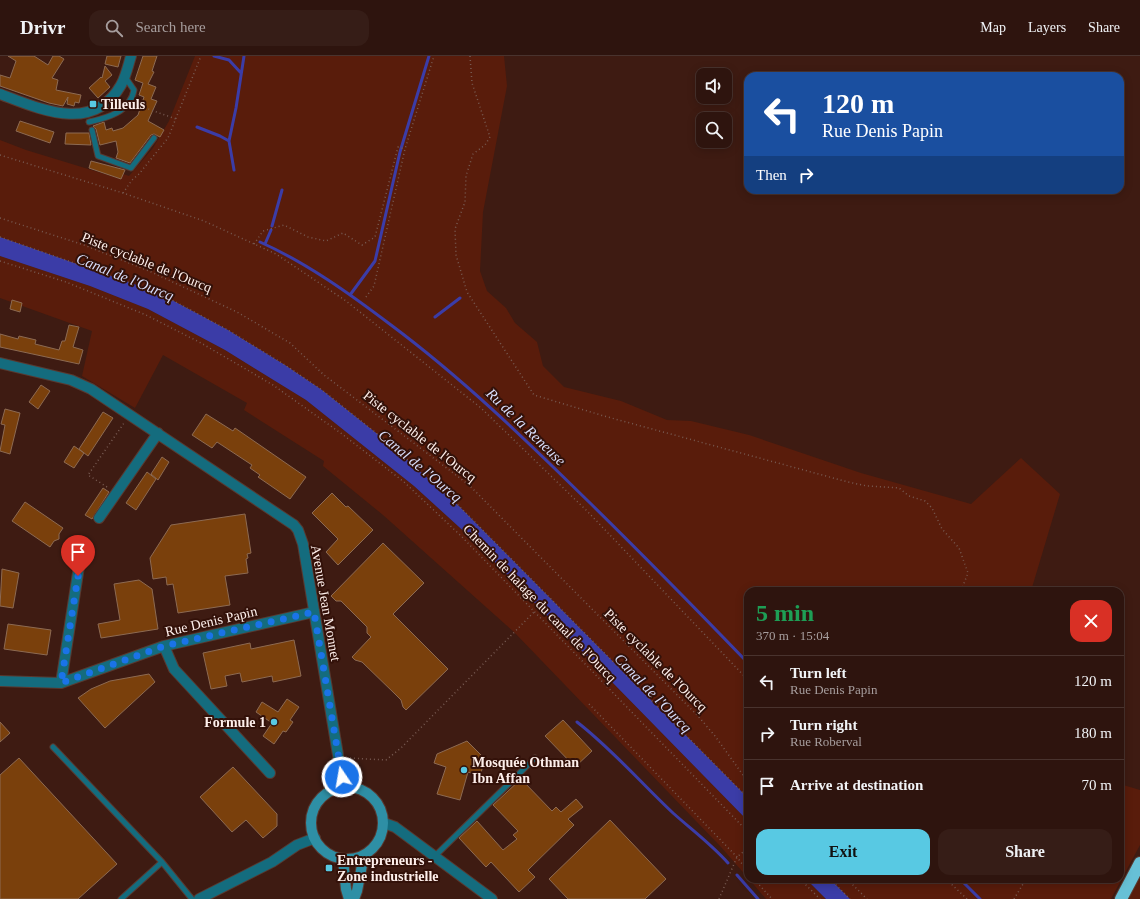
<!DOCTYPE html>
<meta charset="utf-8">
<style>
:root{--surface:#2e140e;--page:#361d17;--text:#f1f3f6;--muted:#a79e9e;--line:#49332e;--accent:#58c9e3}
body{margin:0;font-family:Georgia,serif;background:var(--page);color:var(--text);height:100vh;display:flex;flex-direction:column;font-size:15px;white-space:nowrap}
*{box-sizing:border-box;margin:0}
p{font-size:13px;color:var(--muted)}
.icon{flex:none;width:22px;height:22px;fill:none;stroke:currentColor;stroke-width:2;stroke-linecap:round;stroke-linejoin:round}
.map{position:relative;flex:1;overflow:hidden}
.sheet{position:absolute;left:744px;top:531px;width:380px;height:296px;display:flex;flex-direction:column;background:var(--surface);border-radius:12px;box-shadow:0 2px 10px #0003,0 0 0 1px var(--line)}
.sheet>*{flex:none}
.hud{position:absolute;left:744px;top:16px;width:380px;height:122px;border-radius:12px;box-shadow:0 2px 10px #0003,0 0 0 1px var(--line);background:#1a4fa0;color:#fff;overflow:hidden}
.controls{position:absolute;left:696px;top:12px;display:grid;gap:8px}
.controls a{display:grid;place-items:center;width:36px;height:36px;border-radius:8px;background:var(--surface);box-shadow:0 2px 10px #0003,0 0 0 1px var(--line);font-size:20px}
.pin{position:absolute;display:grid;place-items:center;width:34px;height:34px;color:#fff;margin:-41px -17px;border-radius:50% 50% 50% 0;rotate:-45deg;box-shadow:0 0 4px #0007}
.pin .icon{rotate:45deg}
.me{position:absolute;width:44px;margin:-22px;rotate:348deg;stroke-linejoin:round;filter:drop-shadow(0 0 3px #0008)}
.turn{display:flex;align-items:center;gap:14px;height:84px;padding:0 12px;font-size:18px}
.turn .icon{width:52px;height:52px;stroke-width:2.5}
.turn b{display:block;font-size:28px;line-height:34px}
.then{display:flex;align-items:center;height:38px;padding:0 12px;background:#0003;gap:8px;font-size:15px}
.round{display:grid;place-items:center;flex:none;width:42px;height:42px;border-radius:12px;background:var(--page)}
.summary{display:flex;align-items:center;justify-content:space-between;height:68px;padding:0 12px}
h1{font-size:24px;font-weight:800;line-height:30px;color:#1e9e55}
.action{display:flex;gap:8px;margin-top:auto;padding:8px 12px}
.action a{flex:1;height:46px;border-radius:12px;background:var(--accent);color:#111;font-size:16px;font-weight:800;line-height:46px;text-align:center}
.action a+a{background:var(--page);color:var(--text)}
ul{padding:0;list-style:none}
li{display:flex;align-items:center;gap:12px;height:52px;padding:0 12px;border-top:1px solid var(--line)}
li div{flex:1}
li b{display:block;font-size:15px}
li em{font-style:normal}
header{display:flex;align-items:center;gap:24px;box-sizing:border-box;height:56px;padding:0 20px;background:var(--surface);border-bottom:1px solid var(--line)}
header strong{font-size:19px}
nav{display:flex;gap:22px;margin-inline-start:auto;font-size:14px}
.search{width:280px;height:36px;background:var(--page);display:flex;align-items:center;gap:10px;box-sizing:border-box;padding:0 14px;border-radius:12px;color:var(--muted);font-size:15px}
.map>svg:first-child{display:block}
</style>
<header>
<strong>Drivr</strong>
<div class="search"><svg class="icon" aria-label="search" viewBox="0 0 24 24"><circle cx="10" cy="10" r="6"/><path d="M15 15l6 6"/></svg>Search here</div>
<nav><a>Map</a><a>Layers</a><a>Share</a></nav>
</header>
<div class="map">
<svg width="1140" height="843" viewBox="0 0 1140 843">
<rect width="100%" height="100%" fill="#3e1b12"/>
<path fill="#591c0b" d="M 195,0 L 504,0 L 507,30 L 483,156 L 480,215 L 487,235 L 506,252 L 515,267 L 537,286 L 543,310 L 564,331 L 621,345 L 667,364 L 691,365 L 749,379 L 861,417 L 971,448 L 1021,402 L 1060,438 L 1031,535 L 748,535 L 748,742 L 459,450 L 385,384 L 322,334 L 285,309 L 228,274 L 157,236 L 0,181 L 0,84 L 26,94 L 121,123 L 123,118 L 129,120 L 153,92 L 169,65 Z
M 0,200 L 90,230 L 148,253 L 225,294 L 306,344 L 414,430 L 470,481 L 748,765 L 748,822 L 721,791 L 514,576 L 383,459 L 323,410 L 324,405 L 244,354 L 247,347 L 163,299 L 135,352 L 82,320 L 92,275 L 0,242 Z
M 1120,728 L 1140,734 L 1140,789 L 1111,843 L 850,843 L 830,823 L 1120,823 Z
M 1140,821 L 1140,843 L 1128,843 Z
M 749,823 L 806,823 L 826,843 L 766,843 Z"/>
<path fill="#3b3ca7" d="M 0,181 L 157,236 L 228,274 L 285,309 L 322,334 L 385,384 L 459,450 L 748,742 L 748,765 L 470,481 L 414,430 L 306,344 L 225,294 L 148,253 L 90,230 L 0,200 Z
M 806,823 L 830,823 L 850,843 L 826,843 Z"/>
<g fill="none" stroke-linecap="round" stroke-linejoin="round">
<path stroke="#3b3ca7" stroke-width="3" d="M 214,0 L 229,4 L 241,17
M 197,71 L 220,80 L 229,85
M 234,114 L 229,85 L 236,52 L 244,0
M 272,170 L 282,134
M 260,186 C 307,207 350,238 391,269 C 462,322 525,383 588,445 C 642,498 695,552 748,607
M 265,188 L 271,174
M 350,239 L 375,205 L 400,96 L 429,0
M 435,261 L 460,242
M 577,666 C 612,693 641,727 673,757 C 692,774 711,788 728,807
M 737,819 L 758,843
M 960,823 L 980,843"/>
</g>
<path fill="#7a400c" stroke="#8d6a52" d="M 8,0 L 34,0 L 48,9 L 53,0 L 59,0 L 64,3 L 52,22 L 58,24 L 56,34 L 81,39 L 79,47 L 75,46 L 74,50 L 67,48 L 68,41 L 63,50 L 49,47 L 0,30 L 0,19 L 10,22 L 16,5 Z
M 107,0 L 121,0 L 118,11 L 105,8 Z
M 143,0 L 157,0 L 152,15 L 154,16 L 148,28 L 156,31 L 151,43 L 157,45 L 148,65 L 164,74 L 160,81 L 154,78 L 151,79 L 130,107 L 116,102 L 118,96 L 116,85 L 100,89 L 96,73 L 93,70 L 104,66 L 106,74 L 112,72 L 113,75 L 123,72 L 138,59 L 144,41 L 139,39 L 143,27 L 135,24 Z
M 105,10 L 112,19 L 105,25 L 110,31 L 98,42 L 89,32 L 101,21 L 102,22 Z
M 20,65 L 54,76 L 50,87 L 16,75 Z
M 66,77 L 89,77 L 91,89 L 65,88 Z
M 91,105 L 125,114 L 121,123 L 89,112 Z
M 12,244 L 22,247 L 20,256 L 10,253 Z
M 69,269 L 79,271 L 73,291 L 83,294 L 79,308 L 0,291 L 0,278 L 18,283 L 19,280 L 36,284 L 35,288 L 59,294 L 62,285 L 65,285 Z
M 41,329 L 50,335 L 38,353 L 29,346 Z
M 5,353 L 20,357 L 10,398 L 0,395 L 5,369 L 1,368 Z
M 103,356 L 113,362 L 88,400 L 79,393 Z
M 206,358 L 233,375 L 235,372 L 306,421 L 290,443 L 258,421 L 260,419 L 250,412 L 252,409 L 217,386 L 212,392 L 192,379 Z
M 74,390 L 84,397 L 74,412 L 64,406 Z
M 162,401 L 169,406 L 158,424 L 151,418 Z
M 147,416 L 156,423 L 136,454 L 126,447 Z
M 103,432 L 109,436 L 92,463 L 85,459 Z
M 332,437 L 346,451 L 348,450 L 373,474 L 338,509 L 326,496 L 338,483 L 312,457 Z
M 25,446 L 63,472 L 59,478 L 59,483 L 54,485 L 50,491 L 12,465 Z
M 245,458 L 251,497 L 247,498 L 248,502 L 246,503 L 248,517 L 225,520 L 230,549 L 178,557 L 173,528 L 167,529 L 166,521 L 153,523 L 150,502 L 171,469 Z
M 383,487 L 424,527 L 393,558 L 448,613 L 406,654 L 403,651 L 401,644 L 395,638 L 362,606 L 355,604 L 352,601 L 371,581 L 367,577 L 367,571 L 341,545 L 336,545 L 331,540 Z
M 2,513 L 19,517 L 13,552 L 0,550 Z
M 139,524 L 152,533 L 158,573 L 101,582 L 98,568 L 120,564 L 114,528 Z
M 8,568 L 51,574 L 47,599 L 4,593 Z
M 294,584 L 301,620 L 273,626 L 272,620 L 242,626 L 240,617 L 225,620 L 227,630 L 211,633 L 203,597 L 250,587 L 251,593 Z
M 149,618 L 155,626 L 105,672 L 78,642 L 91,633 L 110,625 Z
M 287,643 L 299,651 L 290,664 L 293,666 L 286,676 L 283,675 L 274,688 L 263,680 L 272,667 L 256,656 L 262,646 L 278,656 Z
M 563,664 L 592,695 L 575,711 L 545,680 Z
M 0,666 L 10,677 L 0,686 Z
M 467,685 L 485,703 L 480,720 L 468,716 L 460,744 L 437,738 L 446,711 L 434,707 L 437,698 Z
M 19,702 L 117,808 L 78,843 L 0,843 L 0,719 Z
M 233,711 L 277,758 L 277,770 L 263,782 L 246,764 L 232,776 L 200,741 Z
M 521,723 L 552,755 L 556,751 L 561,756 L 576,743 L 583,751 L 568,763 L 574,769 L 528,814 L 535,821 L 519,836 L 491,806 L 486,811 L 459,782 L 477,765 L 503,794 L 517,783 L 513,779 L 518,775 L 493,749 Z
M 610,764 L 666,823 L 645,843 L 568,843 L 549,823 Z"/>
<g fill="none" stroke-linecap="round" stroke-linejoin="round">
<defs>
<path id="lane" d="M 89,66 C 107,62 130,56 134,34 L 125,21
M 92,74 L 98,100 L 131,112 L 154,82
M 53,691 L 162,806 L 121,843
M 435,800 L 535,702
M 162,806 L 192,843"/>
<path id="street" d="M 0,38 C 40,53 93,78 121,29 C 126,20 128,10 131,0
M 0,307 L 71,324 L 91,333 L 294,469 L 298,474 L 303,488 L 340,711 L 345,730
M 99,462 L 158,377
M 164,590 L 174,613 L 270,717
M 0,625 L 61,627 L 164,590 L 314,556
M 61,627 L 80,504
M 384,767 L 395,771 L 492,843
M 199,843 L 272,806 L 297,789 L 315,782"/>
<path id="secondary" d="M311 767a36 36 0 1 1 72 0a36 36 0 1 1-72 0Z
M 343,803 L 346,833 L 349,843
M 354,843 L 357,835 L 364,799"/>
<path id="highway" d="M 1121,843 L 1140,807"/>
</defs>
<use href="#lane" stroke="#593930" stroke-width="7"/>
<use href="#street" stroke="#593930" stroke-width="12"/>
<use href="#secondary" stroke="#593930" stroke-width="12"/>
<use href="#highway" stroke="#593930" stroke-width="14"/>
<path stroke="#785b53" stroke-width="1.5" stroke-dasharray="1 3" stroke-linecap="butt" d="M 470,0 L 472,27 L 490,81 L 485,89 L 473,98 L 466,120 L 465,146 L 455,173 L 456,199 L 467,236 L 534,339 L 604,360 L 848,426 L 867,430 L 899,432 L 909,440 L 925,445 L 932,452 L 942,473 L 959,492 L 968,517 L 961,535
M 137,49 L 176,63
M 0,99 L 123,137 L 204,165 L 276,198 L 346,245 L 481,352 L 588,456 L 748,624
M 123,137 L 132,124 L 139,118 L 168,82 L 201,0
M 0,162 L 84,189 L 149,215 L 237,256 L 290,287 L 324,319 L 469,429 L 698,660 L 715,680 L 748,726
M 0,181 L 157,236 L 228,274 L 285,309 L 322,334 L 385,384 L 459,450 L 748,742
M 254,188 L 263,175 L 284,169 L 308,181 L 326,185 L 343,177 L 362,189 L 375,181 L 398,91 L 405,93
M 0,205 L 66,226 L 146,259 L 201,287 L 273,329 L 342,378 L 404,426 L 461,480 L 748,776
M 366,241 L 374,230 L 405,93 L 434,0
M 107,431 L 88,419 L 124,367
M 589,648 L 737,801 L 748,816
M 350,709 L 349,702 L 386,704 L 401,692 L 534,556
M 754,823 L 772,843
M 800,823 L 820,843
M 830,823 L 850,843
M 847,823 L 867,843
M 946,823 L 967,843
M 719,843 L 737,801 L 748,792
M 1014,843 L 1026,823"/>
<use href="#lane" stroke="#146c7e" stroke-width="5"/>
<use href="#street" stroke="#146c7e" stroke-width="10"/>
<use href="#secondary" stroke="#2e8fa5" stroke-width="10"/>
<use href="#highway" stroke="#67c0d6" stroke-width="12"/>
</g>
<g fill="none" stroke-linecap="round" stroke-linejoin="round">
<path stroke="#1a73e8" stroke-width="7" stroke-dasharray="0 12.6" d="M 78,520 L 61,627 L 164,590 L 314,556 L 342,721"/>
</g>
<g fill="#58c9e3" stroke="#331109" stroke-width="1.5">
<rect x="89" y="44" width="8" height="8" rx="2"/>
<circle cx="274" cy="666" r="4"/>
<circle cx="464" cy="714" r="4"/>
<rect x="325" y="808" width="8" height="8" rx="2"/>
</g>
<g text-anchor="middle" stroke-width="4" stroke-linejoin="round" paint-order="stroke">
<g font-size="14" font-weight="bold" fill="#feefeb" stroke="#331109" text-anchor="start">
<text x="101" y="53">Tilleuls</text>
<text x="266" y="671" text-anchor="end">Formule 1</text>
<text x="472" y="711">Mosquée Othman<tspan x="472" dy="16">Ibn Affan</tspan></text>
<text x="337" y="809">Entrepreneurs -<tspan x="337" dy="16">Zone industrielle</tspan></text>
</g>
<g font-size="14" fill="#feefeb" stroke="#331109">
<text transform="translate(147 206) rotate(22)" y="5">Piste cyclable de l'Ourcq</text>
<text transform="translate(420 380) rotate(38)" y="5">Piste cyclable de l'Ourcq</text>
<text transform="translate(326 547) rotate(80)" y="5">Avenue Jean Monnet</text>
<text transform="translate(540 547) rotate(46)" y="5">Chemin de halage du canal de l'Ourcq</text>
<text transform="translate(211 565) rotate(-13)" y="5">Rue Denis Papin</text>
<text transform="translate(656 604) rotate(45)" y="5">Piste cyclable de l'Ourcq</text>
</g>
<g font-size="15" font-style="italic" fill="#d8defb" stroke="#331109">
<text transform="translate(125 221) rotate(22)" y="5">Canal de l'Ourcq</text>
<text transform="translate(526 371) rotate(44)" y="5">Ru de la Reneuse</text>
<text transform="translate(420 410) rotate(40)" y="5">Canal de l'Ourcq</text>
<text transform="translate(653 637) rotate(46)" y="5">Canal de l'Ourcq</text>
</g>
</g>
</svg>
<div class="controls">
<a><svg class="icon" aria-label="sound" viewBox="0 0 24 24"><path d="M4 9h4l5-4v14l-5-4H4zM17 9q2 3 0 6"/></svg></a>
<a><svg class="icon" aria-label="search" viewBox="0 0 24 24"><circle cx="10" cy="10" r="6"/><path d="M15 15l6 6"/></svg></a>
</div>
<div class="pin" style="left:78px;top:520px;background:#d93025"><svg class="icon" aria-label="arrive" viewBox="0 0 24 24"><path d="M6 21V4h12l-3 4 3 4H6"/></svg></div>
<svg class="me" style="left:342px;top:721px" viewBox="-20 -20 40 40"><circle r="17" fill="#1a73e8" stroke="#fff" stroke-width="3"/><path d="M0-11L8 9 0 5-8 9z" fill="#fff"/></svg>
<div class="hud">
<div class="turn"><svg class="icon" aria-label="left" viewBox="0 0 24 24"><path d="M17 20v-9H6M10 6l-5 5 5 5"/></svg><div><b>120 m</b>Rue Denis Papin</div></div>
<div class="then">Then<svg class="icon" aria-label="right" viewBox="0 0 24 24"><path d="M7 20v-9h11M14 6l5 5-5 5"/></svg></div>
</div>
<section class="sheet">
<div class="summary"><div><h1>5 min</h1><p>370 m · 15:04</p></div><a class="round" style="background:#d93025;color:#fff"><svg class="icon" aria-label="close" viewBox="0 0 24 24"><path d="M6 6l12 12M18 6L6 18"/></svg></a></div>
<ul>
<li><svg class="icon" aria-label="left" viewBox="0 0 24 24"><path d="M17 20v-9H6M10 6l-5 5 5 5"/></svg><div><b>Turn left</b><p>Rue Denis Papin</p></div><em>120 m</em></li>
<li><svg class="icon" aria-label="right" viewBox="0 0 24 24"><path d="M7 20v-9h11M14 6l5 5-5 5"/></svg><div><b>Turn right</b><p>Rue Roberval</p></div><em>180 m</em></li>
<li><svg class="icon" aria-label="arrive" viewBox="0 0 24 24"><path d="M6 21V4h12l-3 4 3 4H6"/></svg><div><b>Arrive at destination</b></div><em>70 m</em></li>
</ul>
<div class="action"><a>Exit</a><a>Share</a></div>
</section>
</div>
